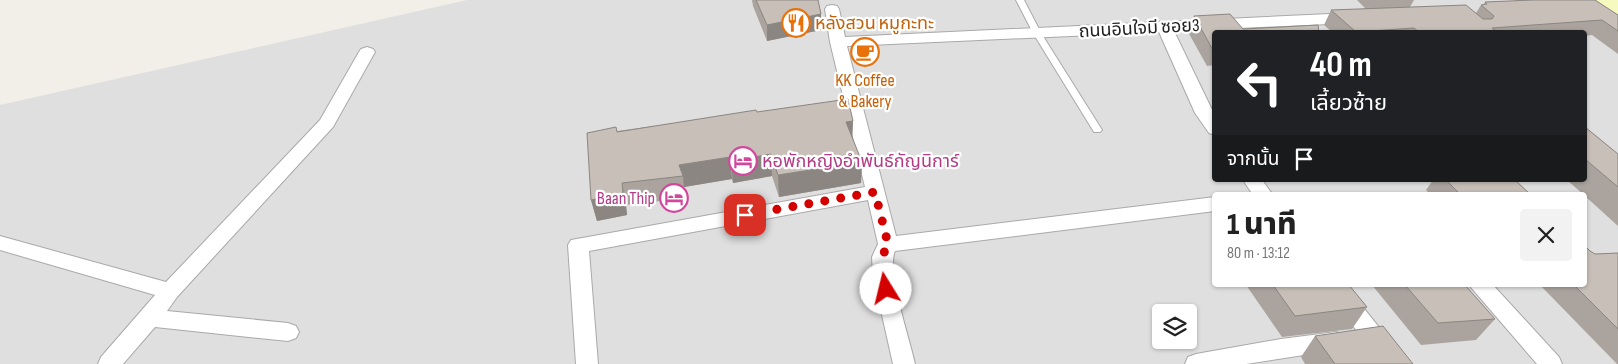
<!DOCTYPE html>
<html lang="th">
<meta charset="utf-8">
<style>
:root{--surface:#fff;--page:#f2f2f2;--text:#222;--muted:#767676}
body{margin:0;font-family:"Sofia Sans Condensed","Noto Sans Thai",sans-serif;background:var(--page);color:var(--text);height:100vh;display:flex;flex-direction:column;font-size:19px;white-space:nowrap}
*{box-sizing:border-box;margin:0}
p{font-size:16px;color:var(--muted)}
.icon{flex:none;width:28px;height:28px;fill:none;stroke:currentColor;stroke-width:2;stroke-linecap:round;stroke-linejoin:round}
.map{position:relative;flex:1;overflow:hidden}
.side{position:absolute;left:1212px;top:192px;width:375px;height:95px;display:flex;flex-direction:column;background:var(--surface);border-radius:5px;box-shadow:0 1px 4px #0004}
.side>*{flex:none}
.hud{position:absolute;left:1212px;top:30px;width:375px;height:152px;border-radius:5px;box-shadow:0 1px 4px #0004;background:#202124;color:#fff;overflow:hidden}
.tools{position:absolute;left:1152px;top:304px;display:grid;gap:10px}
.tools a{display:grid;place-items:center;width:45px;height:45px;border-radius:5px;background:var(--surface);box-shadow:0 1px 4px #0004;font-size:25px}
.pin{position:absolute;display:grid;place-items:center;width:42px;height:42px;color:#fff;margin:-21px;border-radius:10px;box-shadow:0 2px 8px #0006}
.me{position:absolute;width:55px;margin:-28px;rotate:351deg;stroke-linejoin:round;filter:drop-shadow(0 0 4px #0008)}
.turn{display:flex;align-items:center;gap:18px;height:105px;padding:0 15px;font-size:22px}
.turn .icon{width:65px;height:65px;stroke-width:2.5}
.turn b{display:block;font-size:35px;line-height:42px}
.then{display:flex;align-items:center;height:48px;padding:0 15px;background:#0003;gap:10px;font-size:19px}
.round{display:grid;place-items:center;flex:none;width:52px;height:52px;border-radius:5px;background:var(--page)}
.head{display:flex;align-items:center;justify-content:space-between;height:85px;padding:0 15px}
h1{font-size:30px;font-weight:800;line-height:38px}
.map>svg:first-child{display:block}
</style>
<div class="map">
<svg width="1618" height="364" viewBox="0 0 1618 364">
<rect width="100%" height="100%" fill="#f2efe9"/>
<path fill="#e0dfdf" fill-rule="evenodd" d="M 467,0 L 1618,0 L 1618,364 L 0,364 L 0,105 ZM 1215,32 L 1585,32 L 1585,180 L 1215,180 ZM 1215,195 L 1585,195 L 1585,285 L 1215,285 ZM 1161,312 L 1189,312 L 1189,340 L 1161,340 Z"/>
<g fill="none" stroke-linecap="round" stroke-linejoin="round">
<defs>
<path id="lane" d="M 1016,0 L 1024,0 L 1041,33 L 1102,130 L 1100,132 L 1094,132 L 1033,33 Z"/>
<path id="street" d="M 832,5 L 837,6 L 839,9 L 845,37 L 1351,13 L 1356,15 L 1359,18 L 1356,21 L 1351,23 L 1174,31 L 1215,116 L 1215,135 L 1209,133 L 1195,113 L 1159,32 L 847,46 L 896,236 L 1215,197 L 1215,211 L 895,251 C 886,270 910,340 915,364 L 893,364 L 873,275 L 872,257 L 878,244 L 868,200 L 589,251 L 598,364 L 576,364 L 568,245 L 571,240 L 865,187 L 830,42 L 825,9 L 827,6 Z
M 367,47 L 373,49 L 375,52 L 333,127 L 177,297 L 167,311 L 288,323 L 296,326 L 299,332 L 296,338 L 288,341 L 155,327 L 123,364 L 98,364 L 101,357 L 155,295 L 0,250 L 0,236 L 166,282 L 320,120 L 359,52 L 361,49 Z
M 1243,180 L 1262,180 L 1273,195 L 1253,195 Z
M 1322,285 L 1345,285 L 1382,331 L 1385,337 L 1382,343 L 1374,346 L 1366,343 Z
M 1469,285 L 1493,285 L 1559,357 L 1562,364 L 1537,364 Z
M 1336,332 L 1344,335 L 1347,341 L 1344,347 L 1336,350 L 1246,364 L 1185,364 L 1188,357 L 1196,354 L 1281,339 Z"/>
<path id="secondary" d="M 1595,0 L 1618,0 L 1618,15 L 1610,13 Z"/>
</defs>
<use href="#lane" stroke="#a9a9a9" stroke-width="2"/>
<use href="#street" stroke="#a9a9a9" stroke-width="2"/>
<use href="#secondary" stroke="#707d05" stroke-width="2"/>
<use href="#lane" fill="#fff" fill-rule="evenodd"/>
<use href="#street" fill="#fff" fill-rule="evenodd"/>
<use href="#secondary" fill="#f7fabf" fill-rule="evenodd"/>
</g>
<path fill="#aba49e" d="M 752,0 L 818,0 L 821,14 L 821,30 L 767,41 L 753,6 Z
M 1357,0 L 1414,0 L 1410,7 L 1476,13 L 1481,5 L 1484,4 L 1485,2 L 1516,1 L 1515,0 L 1595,0 L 1618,15 L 1618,54 L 1592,35 L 1585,36 L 1585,32 L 1332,32 L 1324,25 L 1331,10 L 1366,9 Z
M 1194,16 L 1243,29 L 1215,32 L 1215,65 L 1207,66 L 1188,32 Z
M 757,112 L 853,121 L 852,138 L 862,162 L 861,183 L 779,197 L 772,176 L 733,183 L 732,179 L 684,187 L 686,198 L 626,205 L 627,215 L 597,221 L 591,200 L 617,131 Z
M 1585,127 L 1618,154 L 1618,226 L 1585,196 L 1585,195 L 1584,195 L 1567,180 L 1585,180 Z
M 1433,180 L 1515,180 L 1531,195 L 1431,195 L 1426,190 Z
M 1590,251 L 1595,254 L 1618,253 L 1618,364 L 1617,364 L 1540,285 L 1585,285 Z
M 1246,285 L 1349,285 L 1367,307 L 1352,329 L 1282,337 Z
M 1372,285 L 1465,285 L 1495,319 L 1476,340 L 1421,345 Z
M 1315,336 L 1413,364 L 1305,364 L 1301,357 Z"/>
<path fill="#8b8681" d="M 821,14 L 821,30 L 767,41 L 767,25 Z
M 853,121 L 852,142 L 846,122 Z
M 771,154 L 772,176 L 733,183 L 731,161 Z
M 730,157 L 732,179 L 684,187 L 683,176 L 679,165 Z
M 862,162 L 861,183 L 779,197 L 778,175 Z
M 622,183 L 626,205 L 627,215 L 597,221 L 591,200 Z"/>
<path fill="#c7bfb8" stroke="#8b8681" d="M 756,0 L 818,0 L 821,14 L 767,25 Z
M 1533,0 L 1595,0 L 1618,15 L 1618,31 L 1602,20 L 1492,28 L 1497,32 L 1419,32 L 1414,28 L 1356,32 L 1331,10 L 1466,5 L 1483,19 L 1492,19 L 1494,16 L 1481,5 L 1487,4 L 1485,2 Z
M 1230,14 L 1243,29 L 1318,25 L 1319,32 L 1215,32 L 1215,49 L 1213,50 L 1194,16 Z
M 848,99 L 853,121 L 846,122 L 862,162 L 778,175 L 771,154 L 731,161 L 730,157 L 679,165 L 683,176 L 622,183 L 623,193 L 591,200 L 587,133 L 616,127 L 617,132 L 756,110 L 757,112 Z
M 1585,127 L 1618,154 L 1618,187 L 1585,159 Z
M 1446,180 L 1515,180 L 1531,195 L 1461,195 Z
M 1585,246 L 1590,251 L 1595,254 L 1618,253 L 1618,329 L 1574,285 L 1585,285 Z
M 1273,285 L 1349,285 L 1367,307 L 1295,316 Z
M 1405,285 L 1465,285 L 1495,319 L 1438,323 Z
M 1383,326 L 1413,364 L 1335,364 L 1315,336 Z"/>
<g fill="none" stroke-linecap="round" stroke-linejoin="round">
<path stroke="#d40000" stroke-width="9" stroke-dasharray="0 16.2" d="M 745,215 L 875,192 L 888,244 L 882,257 L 886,289"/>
</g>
<defs>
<symbol id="restaurant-ring" viewBox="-11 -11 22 22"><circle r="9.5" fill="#fff" stroke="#e8710a" stroke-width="1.5"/><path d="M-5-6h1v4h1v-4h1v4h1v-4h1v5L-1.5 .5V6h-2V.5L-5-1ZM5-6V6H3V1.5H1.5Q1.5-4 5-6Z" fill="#e8710a"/></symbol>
<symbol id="cafe-ring" viewBox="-11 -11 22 22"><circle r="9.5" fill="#fff" stroke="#e8710a" stroke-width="1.5"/><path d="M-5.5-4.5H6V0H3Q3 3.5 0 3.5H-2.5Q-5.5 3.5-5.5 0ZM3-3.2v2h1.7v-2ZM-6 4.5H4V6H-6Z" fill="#e8710a"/></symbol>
<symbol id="hotel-ring" viewBox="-11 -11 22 22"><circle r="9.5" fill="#fff" stroke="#d1479c" stroke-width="1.5"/><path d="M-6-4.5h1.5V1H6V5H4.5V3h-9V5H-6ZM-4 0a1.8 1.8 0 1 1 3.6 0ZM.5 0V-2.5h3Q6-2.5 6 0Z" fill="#d1479c"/></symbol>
</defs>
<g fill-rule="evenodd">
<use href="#restaurant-ring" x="780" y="7" width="32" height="32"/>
<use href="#cafe-ring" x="849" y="36" width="32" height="32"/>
<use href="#hotel-ring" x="727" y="145" width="32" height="32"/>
<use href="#hotel-ring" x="658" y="182" width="32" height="32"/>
</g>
<g text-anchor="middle" stroke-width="4.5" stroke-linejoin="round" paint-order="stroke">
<g font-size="18" fill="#c56008" stroke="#fff" text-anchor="start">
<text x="815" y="29">หลังสวน หมูกะทะ</text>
<text x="865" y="86" text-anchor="middle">KK Coffee<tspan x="865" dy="21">&amp; Bakery</tspan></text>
</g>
<g font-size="18" fill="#222" stroke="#fff">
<text transform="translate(1139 28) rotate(-3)" y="6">ถนนอินใจมี ซอย3</text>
</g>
<g font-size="18" fill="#b23c85" stroke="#fff" text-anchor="start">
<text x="762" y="167">หอพักหญิงอำพันธ์กัญนิการ์</text>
<text x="655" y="204" text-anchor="end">Baan Thip</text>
</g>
</g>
</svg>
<div class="tools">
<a><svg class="icon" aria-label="layers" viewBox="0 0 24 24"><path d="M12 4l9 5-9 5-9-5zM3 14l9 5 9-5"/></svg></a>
</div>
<div class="pin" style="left:745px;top:215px;background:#d93025"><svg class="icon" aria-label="arrive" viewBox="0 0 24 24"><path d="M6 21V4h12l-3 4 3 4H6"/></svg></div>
<svg class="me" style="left:886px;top:289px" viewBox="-20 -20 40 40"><circle r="19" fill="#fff"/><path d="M0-13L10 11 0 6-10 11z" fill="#d40000"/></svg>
<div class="hud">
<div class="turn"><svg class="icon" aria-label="left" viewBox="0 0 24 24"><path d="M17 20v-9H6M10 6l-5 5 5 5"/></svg><div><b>40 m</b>เลี้ยวซ้าย</div></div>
<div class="then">จากนั้น<svg class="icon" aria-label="arrive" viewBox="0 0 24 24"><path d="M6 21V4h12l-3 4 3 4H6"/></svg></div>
</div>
<section class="side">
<div class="head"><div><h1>1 นาที</h1><p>80 m · 13:12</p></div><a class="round"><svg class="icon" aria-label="close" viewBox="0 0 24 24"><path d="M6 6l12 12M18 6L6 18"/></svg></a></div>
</section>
</div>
